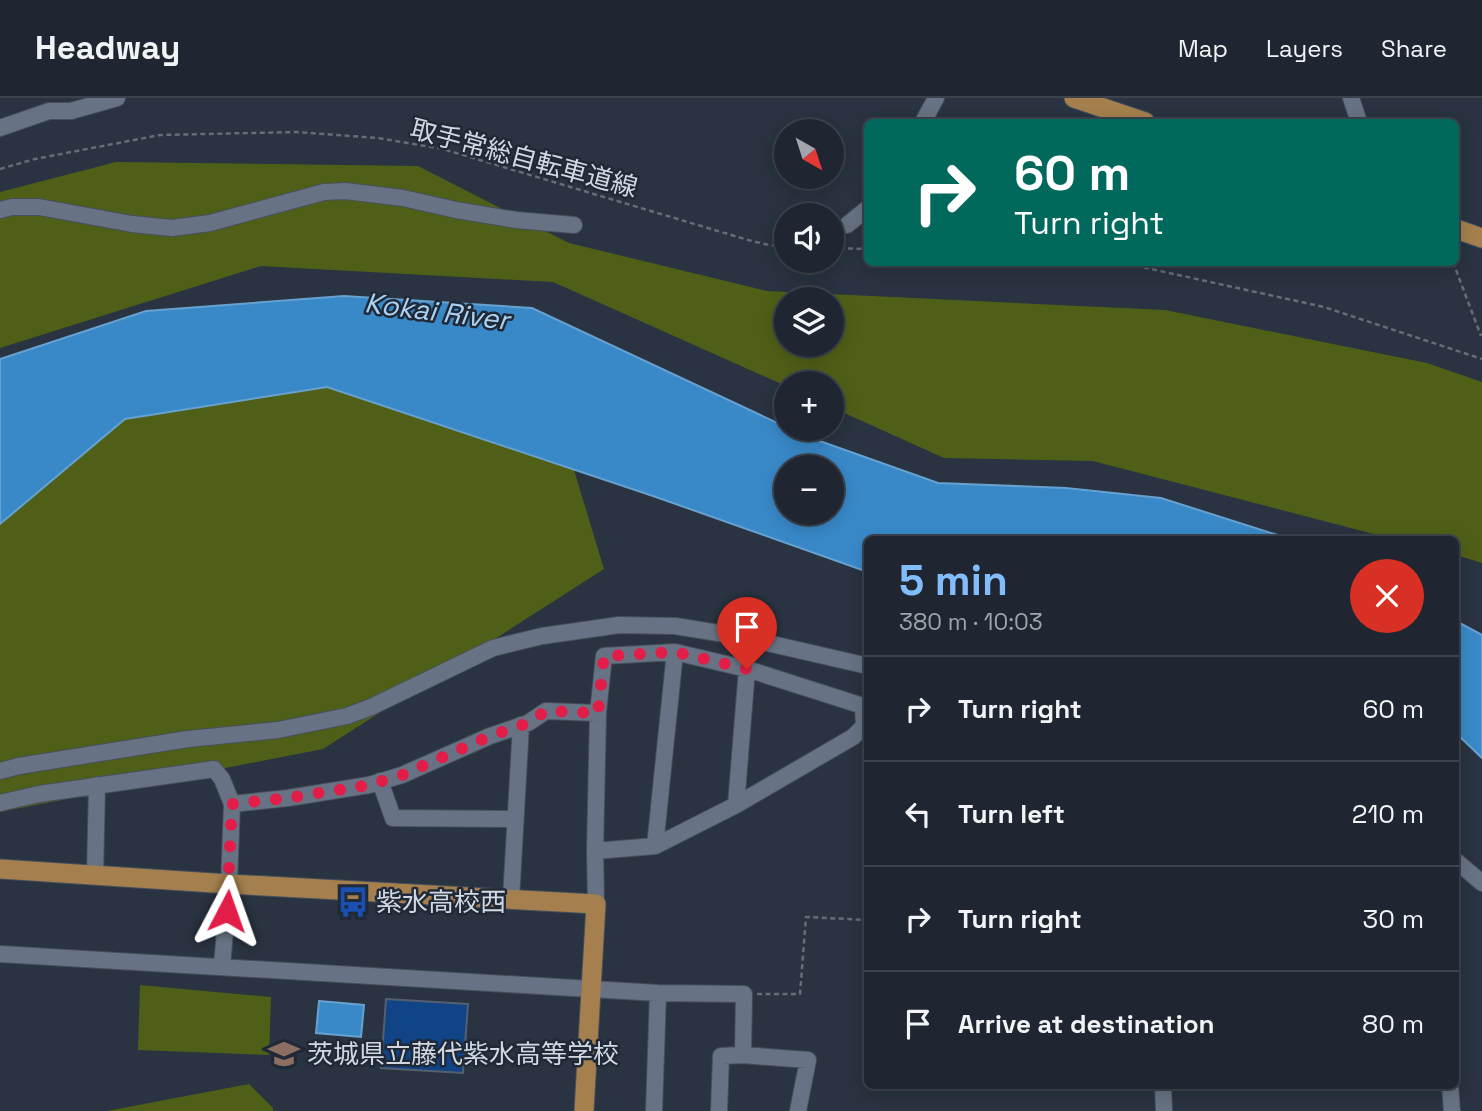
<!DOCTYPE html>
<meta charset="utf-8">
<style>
:root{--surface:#1f2631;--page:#2c323d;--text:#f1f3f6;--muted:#a1a5ab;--line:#3c434d;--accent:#83bcfb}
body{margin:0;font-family:"Space Grotesk","Noto Sans JP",sans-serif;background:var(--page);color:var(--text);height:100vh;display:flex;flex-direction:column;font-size:26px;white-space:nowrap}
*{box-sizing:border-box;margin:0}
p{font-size:23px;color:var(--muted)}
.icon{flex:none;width:38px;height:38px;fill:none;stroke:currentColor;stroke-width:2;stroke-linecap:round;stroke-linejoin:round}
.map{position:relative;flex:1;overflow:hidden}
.panel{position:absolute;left:864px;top:438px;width:595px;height:553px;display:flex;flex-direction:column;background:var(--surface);border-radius:10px;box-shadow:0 4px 18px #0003,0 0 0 2px var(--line)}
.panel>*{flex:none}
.banner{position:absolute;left:864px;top:21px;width:595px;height:147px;border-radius:10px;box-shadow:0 4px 18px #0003,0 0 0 2px var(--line);background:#00695c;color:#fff;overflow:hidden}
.needle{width:46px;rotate:141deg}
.buttons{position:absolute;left:774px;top:21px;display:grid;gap:14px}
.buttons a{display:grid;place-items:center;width:70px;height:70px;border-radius:50%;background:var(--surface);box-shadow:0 4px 18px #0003,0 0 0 2px var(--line);font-size:35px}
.pin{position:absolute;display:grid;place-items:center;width:60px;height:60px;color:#fff;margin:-72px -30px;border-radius:50% 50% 50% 0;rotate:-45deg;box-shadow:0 0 7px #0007}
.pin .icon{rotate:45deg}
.me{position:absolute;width:77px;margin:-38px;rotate:4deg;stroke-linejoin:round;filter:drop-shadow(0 0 5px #0008)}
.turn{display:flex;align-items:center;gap:24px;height:147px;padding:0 35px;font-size:32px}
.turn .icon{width:91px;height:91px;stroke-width:2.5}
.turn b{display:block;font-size:49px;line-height:60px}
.round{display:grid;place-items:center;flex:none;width:74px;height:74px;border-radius:37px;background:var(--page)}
.overview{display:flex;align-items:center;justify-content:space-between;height:119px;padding:0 35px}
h1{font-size:42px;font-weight:700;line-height:52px;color:var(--accent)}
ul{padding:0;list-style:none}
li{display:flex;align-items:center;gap:21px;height:105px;padding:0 35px;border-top:2px solid var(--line)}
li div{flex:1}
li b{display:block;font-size:26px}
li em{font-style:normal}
header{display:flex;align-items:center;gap:42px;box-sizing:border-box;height:98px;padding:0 35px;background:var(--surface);border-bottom:2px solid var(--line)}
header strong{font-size:33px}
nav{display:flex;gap:38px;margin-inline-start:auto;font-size:24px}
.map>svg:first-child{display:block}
</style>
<header>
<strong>Headway</strong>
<nav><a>Map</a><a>Layers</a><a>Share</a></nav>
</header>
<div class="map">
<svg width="1482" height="1013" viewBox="0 0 1482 1013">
<rect width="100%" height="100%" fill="#293341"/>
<path fill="#505f17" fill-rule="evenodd" d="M 116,64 L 418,68 L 569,145 L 767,193 L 1165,212 L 1427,265 L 1482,284 L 1482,465 L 1456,457 L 1456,441 L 1393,441 L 1093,363 L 944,360 L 831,309 L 831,285 L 786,285 L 786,288 L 553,184 L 261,168 L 0,250 L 0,94 ZM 786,201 L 831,201 L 831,247 L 786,247 Z
M 327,289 L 574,372 L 604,471 L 323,651 L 0,714 L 0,426 L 125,321 Z
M 140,887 L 271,899 L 269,957 L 138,952 Z
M 249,986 L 273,1010 L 273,1013 L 107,1013 Z"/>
<path fill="#3989c9" stroke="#67a1d0" stroke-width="2" fill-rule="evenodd" d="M 344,198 L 532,210 L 786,329 L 786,331 L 938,385 L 1066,390 L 1161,400 L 1290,441 L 868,441 L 868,474 L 653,398 L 327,289 L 125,321 L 0,426 L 0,261 L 146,213 ZM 786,369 L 831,369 L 831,415 L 786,415 Z
M 1456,523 L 1482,537 L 1482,660 L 1456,635 Z
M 319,903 L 364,907 L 361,939 L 316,935 Z"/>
<path fill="#104487" stroke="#546070" stroke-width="2" d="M 386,901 L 468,906 L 463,975 L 381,970 Z"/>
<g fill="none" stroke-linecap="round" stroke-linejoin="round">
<defs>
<path id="minor" d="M 1351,0 L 1359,24
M 923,24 L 936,0
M 0,30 L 49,13 L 71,13 L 117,0
M 0,112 L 12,109 L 39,109 L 132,126 L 172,130 L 210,125 L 324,94 L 345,93 L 403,100 L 456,112 L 516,122 L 574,127
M 847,127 L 868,110
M 0,673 L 19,668 L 188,641 L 278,632 L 347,618 L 371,609 L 493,550 L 542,538 L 619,527 L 675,528 L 737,538 L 868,568
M 380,683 L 393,720 L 515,721
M 0,705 L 39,696 L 214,671 L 222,681 L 232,706 L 229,786 L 222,868
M 232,706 L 288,700 L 369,687 L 402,677 L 490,638 L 528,625 L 546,613 L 598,615 L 595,753 L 596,806
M 736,707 L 747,571
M 655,748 L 675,554
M 595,753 L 655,748 L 736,707 L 853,639 L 864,628 L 863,608 L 747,571 L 675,554 L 604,558 L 598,615
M 1456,763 L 1482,785
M 95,777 L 97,687
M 511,801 L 521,627
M 0,856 L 658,895 L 744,896 L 743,957 L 808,962 L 798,1013
M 1163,987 L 1164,1013
M 1450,987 L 1452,1013
M 654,1013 L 658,895
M 719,1013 L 721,958 L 743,957"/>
<path id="major" d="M 1074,0 L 1145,24
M 1456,131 L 1482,140
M 0,771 L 229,786 L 596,806 L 584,1013"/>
</defs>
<use href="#minor" stroke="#474f5c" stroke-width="18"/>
<use href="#major" stroke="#474f5c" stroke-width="21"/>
<path stroke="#646d79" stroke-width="2.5" stroke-dasharray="5 3.5" stroke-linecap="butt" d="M 0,71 L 35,61 L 160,37 L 297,34 L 378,40 L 443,51 L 748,142 L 769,147 L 786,148
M 831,150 L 868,151
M 1119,164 L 1324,209 L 1482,261
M 1453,164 L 1481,238
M 757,896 L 800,896 L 806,819 L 868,822"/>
<use href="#minor" stroke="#677384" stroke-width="16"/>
<use href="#major" stroke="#a5804e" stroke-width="19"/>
</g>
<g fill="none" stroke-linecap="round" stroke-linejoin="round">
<path stroke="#e11d48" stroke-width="12" stroke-dasharray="0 21.6" d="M 227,813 L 232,706 L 288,700 L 369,687 L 402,677 L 490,638 L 528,625 L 546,613 L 598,615 L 604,558 L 675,554 L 747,571"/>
</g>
<defs>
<symbol id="bus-bare" viewBox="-9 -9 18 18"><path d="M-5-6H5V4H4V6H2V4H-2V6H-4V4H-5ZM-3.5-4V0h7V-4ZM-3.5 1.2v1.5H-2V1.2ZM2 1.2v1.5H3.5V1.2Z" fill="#1a4fb4" stroke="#1f2937" stroke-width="2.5" paint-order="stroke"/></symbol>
<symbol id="school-bare" viewBox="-9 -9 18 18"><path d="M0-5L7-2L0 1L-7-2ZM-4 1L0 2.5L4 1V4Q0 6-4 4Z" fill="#8d6e63" stroke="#1f2937" stroke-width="2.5" paint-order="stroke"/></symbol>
</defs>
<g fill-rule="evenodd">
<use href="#bus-bare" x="331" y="782" width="44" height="44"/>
<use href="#school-bare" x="262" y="934" width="44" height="44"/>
</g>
<g text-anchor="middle" stroke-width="5" stroke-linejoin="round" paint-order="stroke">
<g font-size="26" fill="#d1d8e1" stroke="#1f2937">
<text transform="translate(524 60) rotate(15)" y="9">取手常総自転車道線</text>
</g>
<g font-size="26" fill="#d1d8e1" stroke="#1f2937" text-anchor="start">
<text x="376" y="813">紫水高校西</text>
<text x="307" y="965">茨城県立藤代紫水高等学校</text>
</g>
<g font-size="28" font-style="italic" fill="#abd1f3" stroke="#1f2937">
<text transform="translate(437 213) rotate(7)" y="10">Kokai River</text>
</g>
</g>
</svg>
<div class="buttons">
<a><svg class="needle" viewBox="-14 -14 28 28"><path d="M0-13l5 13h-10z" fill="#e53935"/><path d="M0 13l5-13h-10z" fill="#a1a5ab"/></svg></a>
<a><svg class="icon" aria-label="sound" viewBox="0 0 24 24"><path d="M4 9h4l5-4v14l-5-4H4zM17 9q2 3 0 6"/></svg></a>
<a><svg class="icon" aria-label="layers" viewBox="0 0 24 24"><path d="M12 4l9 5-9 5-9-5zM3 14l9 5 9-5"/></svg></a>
<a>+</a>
<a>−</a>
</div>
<div class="pin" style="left:747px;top:571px;background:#d93025"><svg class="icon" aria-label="arrive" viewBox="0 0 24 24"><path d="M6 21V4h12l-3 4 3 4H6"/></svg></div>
<svg class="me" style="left:227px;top:813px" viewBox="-20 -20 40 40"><path d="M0-17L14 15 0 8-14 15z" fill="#e11d48" stroke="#fff" stroke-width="4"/></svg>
<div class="banner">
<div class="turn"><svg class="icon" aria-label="right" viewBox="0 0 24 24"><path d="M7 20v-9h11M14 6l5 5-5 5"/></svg><div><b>60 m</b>Turn right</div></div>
</div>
<section class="panel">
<div class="overview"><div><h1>5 min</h1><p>380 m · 10:03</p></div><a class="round" style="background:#d93025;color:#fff"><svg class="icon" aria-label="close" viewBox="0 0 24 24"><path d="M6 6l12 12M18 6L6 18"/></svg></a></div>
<ul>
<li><svg class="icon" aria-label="right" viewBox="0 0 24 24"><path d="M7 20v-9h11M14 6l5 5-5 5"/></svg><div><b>Turn right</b></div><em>60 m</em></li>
<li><svg class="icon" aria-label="left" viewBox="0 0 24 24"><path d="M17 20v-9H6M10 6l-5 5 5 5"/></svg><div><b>Turn left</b></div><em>210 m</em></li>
<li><svg class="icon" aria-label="right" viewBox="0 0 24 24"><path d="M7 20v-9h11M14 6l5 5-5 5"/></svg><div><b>Turn right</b></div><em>30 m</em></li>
<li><svg class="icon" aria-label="arrive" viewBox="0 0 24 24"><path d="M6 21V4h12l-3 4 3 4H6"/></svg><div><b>Arrive at destination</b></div><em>80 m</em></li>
</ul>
</section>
</div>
